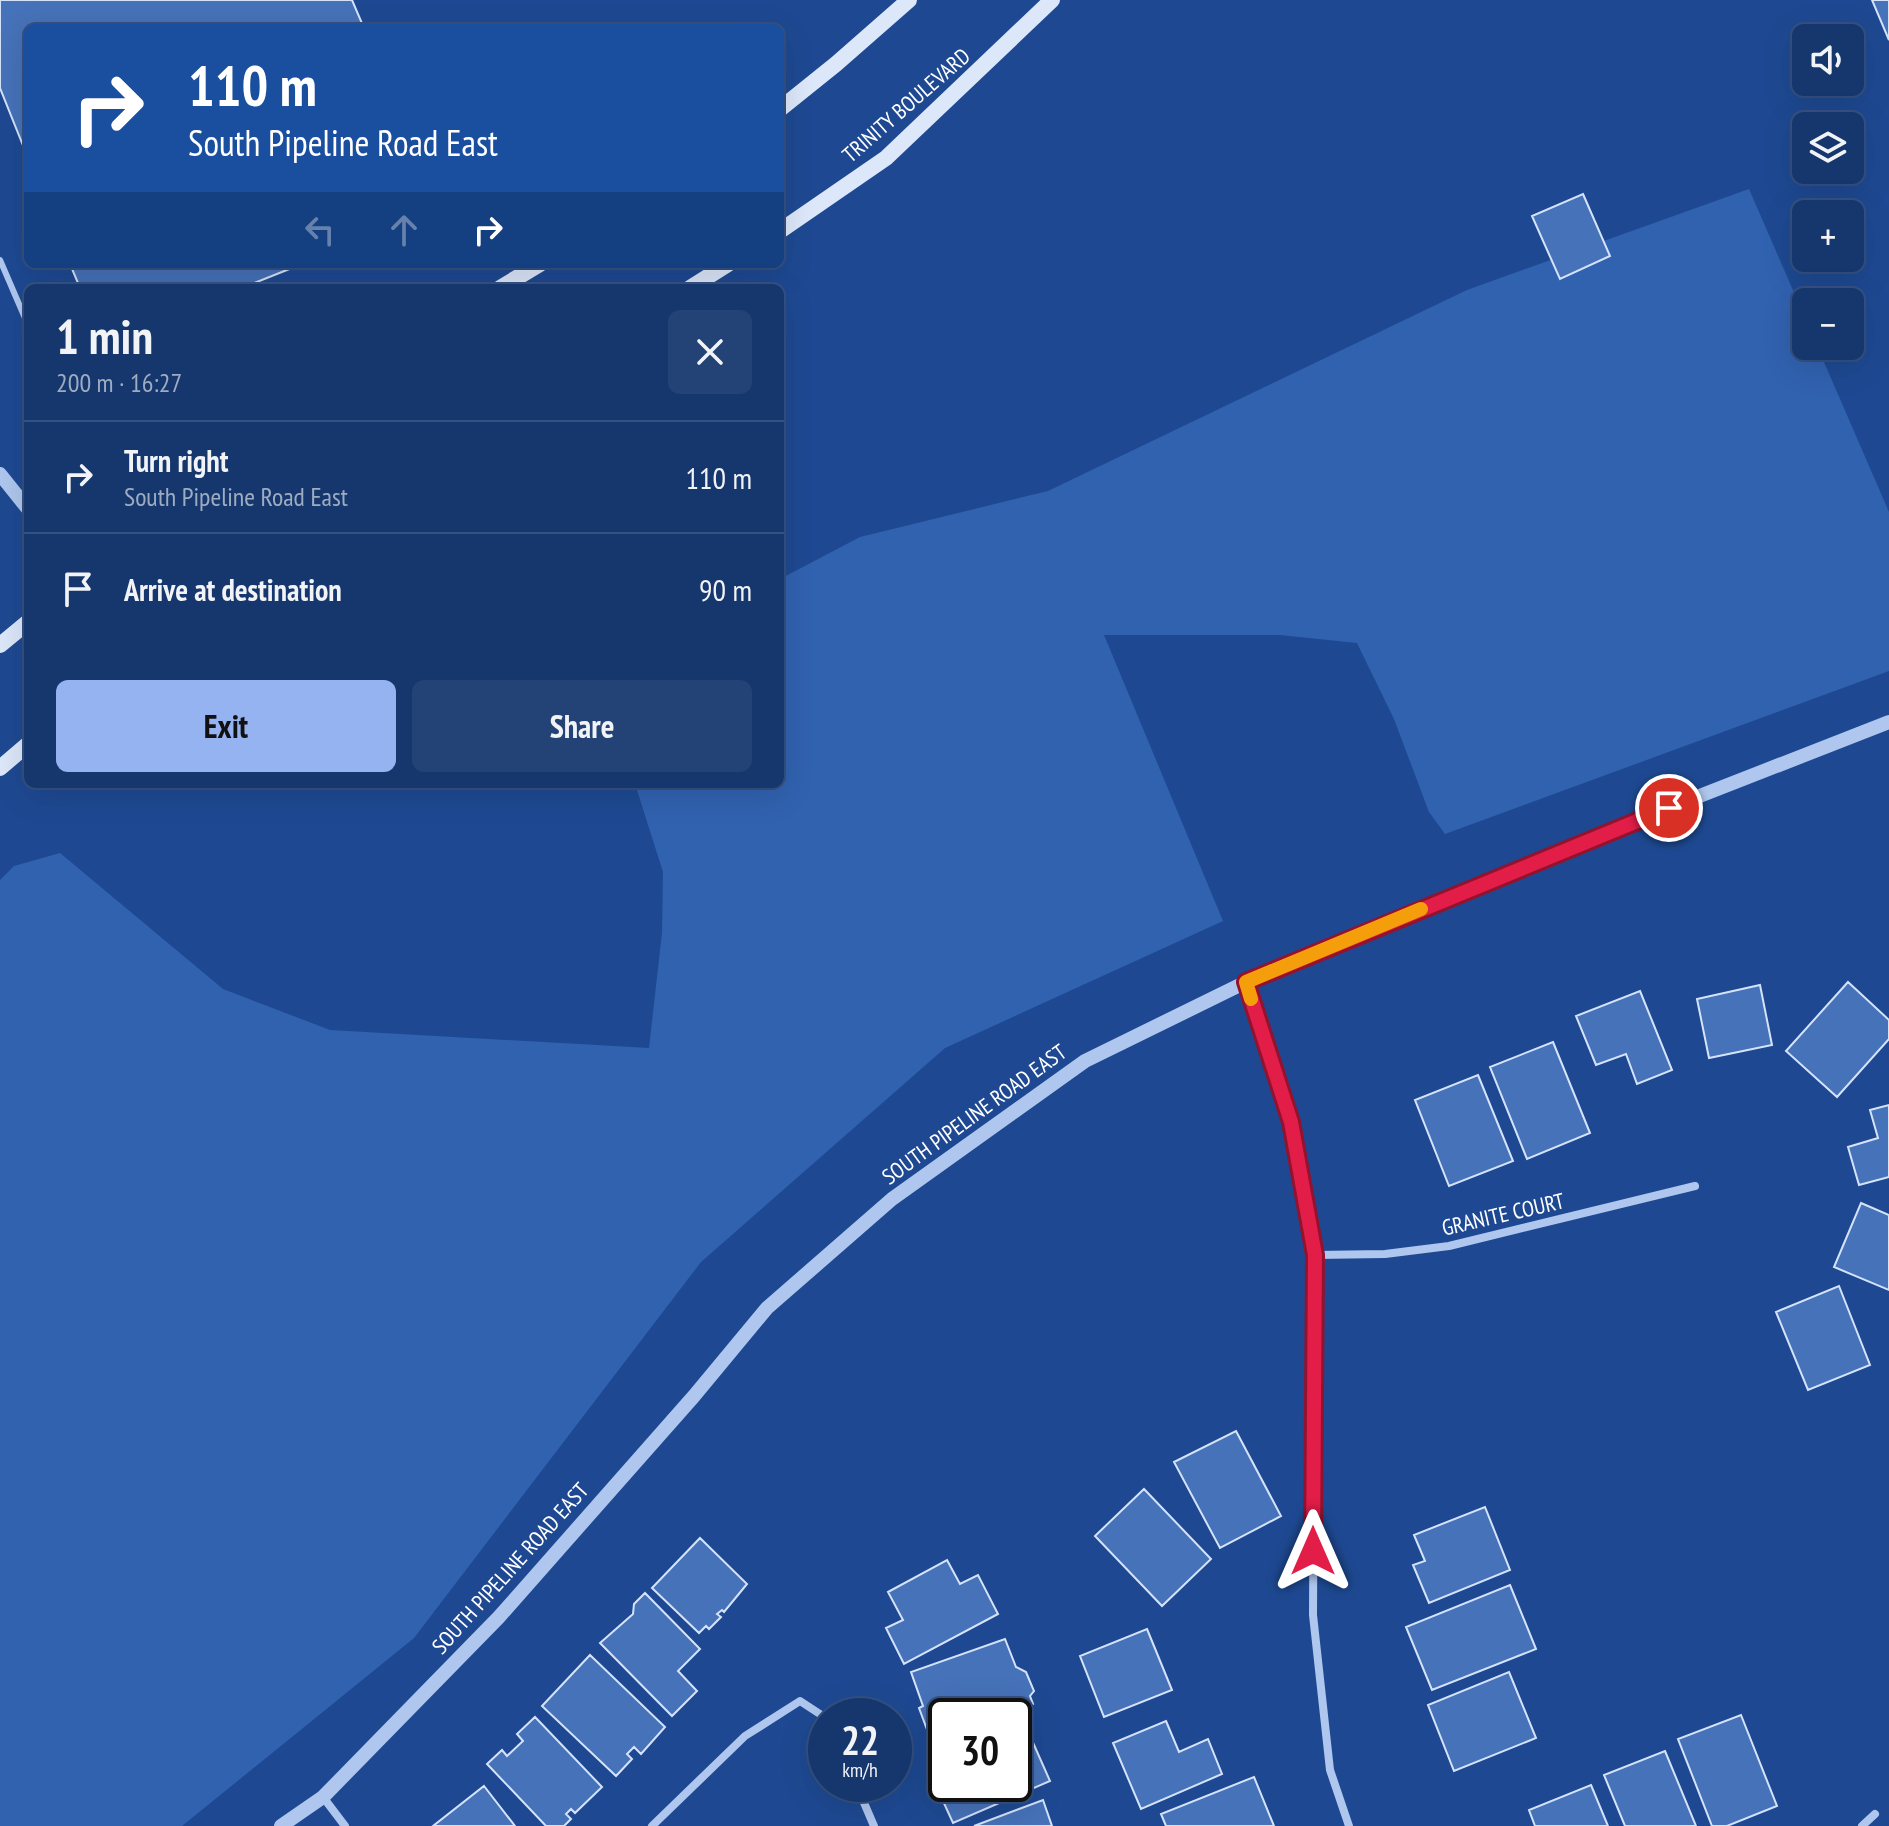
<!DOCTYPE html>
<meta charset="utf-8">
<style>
:root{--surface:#16376e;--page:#234276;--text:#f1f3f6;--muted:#9eacc2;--line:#355181;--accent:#95b2f1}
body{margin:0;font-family:"PT Sans Narrow",sans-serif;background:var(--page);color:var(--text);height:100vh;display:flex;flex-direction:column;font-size:30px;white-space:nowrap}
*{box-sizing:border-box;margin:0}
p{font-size:26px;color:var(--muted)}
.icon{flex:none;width:44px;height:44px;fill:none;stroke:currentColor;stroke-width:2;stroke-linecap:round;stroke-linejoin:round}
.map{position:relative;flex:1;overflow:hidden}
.side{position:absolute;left:24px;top:284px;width:760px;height:504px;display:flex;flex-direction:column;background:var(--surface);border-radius:12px;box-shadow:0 8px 32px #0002,0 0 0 2px var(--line)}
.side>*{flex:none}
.banner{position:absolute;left:24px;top:24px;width:760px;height:244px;border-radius:12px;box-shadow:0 8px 32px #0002,0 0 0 2px var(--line);background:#1a4fa0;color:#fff;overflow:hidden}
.buttons{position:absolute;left:1792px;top:24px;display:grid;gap:16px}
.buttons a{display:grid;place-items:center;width:72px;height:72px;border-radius:12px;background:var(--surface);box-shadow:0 8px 32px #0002,0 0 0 2px var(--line);font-size:40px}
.speed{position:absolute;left:808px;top:1698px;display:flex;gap:16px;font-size:40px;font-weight:700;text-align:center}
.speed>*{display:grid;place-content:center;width:104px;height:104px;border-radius:50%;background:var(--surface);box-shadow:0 8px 32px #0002,0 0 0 2px var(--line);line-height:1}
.speed small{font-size:20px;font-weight:400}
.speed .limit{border:4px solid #111;border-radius:12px;background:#fff;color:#111}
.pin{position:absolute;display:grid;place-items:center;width:68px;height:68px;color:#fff;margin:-34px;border:4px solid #fff;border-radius:50%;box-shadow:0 2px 8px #0007}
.me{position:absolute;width:88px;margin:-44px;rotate:0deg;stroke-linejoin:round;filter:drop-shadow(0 0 6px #0008)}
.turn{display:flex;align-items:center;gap:28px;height:168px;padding:0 32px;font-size:36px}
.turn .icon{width:104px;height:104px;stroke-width:2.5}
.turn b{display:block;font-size:56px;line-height:68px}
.lanes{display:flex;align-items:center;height:76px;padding:0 32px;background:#0003;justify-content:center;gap:40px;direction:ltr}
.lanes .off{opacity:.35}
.round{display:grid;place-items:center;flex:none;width:84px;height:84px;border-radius:12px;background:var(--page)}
.head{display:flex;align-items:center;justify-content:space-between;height:136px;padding:0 32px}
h1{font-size:48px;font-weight:700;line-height:60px}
.cta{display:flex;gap:16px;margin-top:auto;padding:16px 32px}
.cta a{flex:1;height:92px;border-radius:12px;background:var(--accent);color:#111;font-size:32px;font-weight:700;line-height:92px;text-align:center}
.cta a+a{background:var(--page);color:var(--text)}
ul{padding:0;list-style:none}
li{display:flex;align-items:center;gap:24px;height:112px;padding:0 32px;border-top:2px solid var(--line)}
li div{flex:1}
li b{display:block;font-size:30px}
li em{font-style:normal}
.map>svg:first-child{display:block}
</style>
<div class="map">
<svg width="1889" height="1826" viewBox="0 0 1889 1826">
<rect width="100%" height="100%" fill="#1e4992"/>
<path fill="#3162b0" d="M 1749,189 L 1806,320 L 1806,346 L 1817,346 L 1889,512 L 1889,671 L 1445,834 L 1429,812 L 1394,719 L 1357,643 L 1280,635 L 1104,635 L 1223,921 L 945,1048 L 701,1262 L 414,1638 L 182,1826 L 0,1826 L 0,880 L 14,866 L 60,853 L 223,989 L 330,1030 L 649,1048 L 662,933 L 663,872 L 635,784 L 780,784 L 780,579 L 860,537 L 1048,491 L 1467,290 Z"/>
<path fill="#4672b9" stroke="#d5e3fa" stroke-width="2" d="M 0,0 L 352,0 L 364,28 L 28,28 L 28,158 L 0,88 Z
M 1872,0 L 1889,0 L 1889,40 Z
M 1583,194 L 1610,256 L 1560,279 L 1532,216 Z
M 70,264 L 302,264 L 242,288 L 80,288 Z
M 1848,982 L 1889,1020 L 1889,1039 L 1837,1097 L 1786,1051 Z
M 1760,985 L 1772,1045 L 1709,1058 L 1697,999 Z
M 1640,991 L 1672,1070 L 1637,1084 L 1626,1054 L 1596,1065 L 1576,1016 Z
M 1553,1042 L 1590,1133 L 1527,1159 L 1490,1067 Z
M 1478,1075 L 1513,1161 L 1449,1186 L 1415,1100 Z
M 1889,1105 L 1889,1177 L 1859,1185 L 1848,1147 L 1878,1138 L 1870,1110 Z
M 1861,1203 L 1889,1215 L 1889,1290 L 1834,1267 Z
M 1839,1286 L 1870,1365 L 1808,1390 L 1776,1312 Z
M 1236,1431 L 1281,1516 L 1220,1548 L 1174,1462 Z
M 1144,1489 L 1211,1559 L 1162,1606 L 1095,1536 Z
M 1485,1507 L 1510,1570 L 1429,1603 L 1413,1565 L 1425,1561 L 1414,1535 Z
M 700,1538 L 747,1584 L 724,1612 L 722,1610 L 717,1614 L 721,1617 L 709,1629 L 706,1626 L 699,1633 L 652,1588 Z
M 947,1560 L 960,1584 L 978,1575 L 998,1614 L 904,1664 L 886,1628 L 903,1620 L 888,1592 Z
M 1510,1585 L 1536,1649 L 1432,1690 L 1406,1627 Z
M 645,1593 L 700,1649 L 678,1671 L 697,1691 L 672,1716 L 600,1643 L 633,1614 L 634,1604 Z
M 1147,1629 L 1172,1690 L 1104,1717 L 1080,1656 Z
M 1005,1639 L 1016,1667 L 1026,1672 L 1034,1691 L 1030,1696 L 1033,1704 L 1001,1716 L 946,1716 L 946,1738 L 932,1743 L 919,1708 L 923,1706 L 911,1672 Z
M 590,1655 L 665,1727 L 641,1754 L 634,1747 L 627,1754 L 632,1759 L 616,1776 L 542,1706 Z
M 1509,1672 L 1536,1738 L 1454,1771 L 1428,1705 Z
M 1741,1715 L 1777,1806 L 1727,1826 L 1712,1826 L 1678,1739 Z
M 535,1717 L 602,1787 L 575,1813 L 571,1809 L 566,1814 L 571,1819 L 564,1826 L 546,1826 L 487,1764 L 502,1750 L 507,1756 L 523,1741 L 517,1734 Z
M 1023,1720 L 1050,1781 L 953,1823 L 937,1788 L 946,1784 L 1014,1784 L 1014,1724 Z
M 1166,1721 L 1179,1752 L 1208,1739 L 1222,1774 L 1141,1809 L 1113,1743 Z
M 1665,1751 L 1696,1826 L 1625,1826 L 1604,1775 Z
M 1254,1777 L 1274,1826 L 1166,1826 L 1161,1814 Z
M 1591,1785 L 1608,1826 L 1535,1826 L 1529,1810 Z
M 484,1786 L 515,1826 L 433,1826 Z
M 1043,1800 L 1052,1826 L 974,1826 Z"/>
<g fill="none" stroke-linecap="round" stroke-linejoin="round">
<path stroke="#afc7ee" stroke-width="6" d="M 0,260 L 28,325"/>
<path stroke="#afc7ee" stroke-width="8" d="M 1246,982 L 1291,1122 L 1315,1255 L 1313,1615 L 1330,1770 L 1349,1826
M 1315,1255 L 1385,1254 L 1449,1246 L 1695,1186
M 856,1784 L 874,1826
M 323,1797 L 345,1826
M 652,1826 L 745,1736 L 800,1701 L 826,1718
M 1862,1826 L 1875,1814"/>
<path stroke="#afc7ee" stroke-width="14" d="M 0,474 L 28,509
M 281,1826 L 323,1797 L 499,1617 L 694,1396 L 767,1308 L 892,1199 L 1085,1061 L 1246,982 L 1559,851 L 1889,722"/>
<path stroke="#dce7fa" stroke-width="16" d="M 780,109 L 836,64 L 909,0
M 780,231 L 886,158 L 1052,0
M 500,288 L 540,264
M 690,288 L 728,264
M 0,645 L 28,622
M 0,768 L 28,744"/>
</g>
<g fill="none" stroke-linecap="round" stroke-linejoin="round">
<defs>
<path id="route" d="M 1313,1551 L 1315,1255 L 1291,1122 L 1246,982 L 1669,808"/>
</defs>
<use href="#route" stroke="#92132f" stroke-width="20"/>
<use href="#route" stroke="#e11d48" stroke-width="14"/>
<path stroke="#f59e0b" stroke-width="14" d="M 1251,999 L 1246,982 L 1421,909"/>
</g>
<g text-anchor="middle" stroke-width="8" stroke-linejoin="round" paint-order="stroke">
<g font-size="22" fill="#fff" stroke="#1e4992">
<text transform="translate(906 105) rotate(-41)" y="8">TRINITY BOULEVARD</text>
<text transform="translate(974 1114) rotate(-36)" y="8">SOUTH PIPELINE ROAD EAST</text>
<text transform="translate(1503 1214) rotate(-13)" y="8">GRANITE COURT</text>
<text transform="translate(510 1568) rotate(-48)" y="8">SOUTH PIPELINE ROAD EAST</text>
</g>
</g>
</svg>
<div class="buttons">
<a><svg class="icon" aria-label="sound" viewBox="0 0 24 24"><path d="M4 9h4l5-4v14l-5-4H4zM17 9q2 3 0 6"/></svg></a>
<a><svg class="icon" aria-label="layers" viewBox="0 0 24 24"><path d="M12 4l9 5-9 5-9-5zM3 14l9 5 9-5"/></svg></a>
<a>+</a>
<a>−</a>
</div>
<div class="speed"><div>22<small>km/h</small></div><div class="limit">30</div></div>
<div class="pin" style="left:1669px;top:808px;background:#d93025"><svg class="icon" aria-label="arrive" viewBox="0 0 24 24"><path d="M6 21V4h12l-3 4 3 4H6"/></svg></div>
<svg class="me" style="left:1313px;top:1551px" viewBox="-20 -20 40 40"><path d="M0-17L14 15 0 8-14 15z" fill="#e11d48" stroke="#fff" stroke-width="4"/></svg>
<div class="banner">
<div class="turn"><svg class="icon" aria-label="right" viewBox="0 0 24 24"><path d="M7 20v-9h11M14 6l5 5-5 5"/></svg><div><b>110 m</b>South Pipeline Road East</div></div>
<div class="lanes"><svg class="icon off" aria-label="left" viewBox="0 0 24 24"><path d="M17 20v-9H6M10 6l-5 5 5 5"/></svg><svg class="icon off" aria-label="ahead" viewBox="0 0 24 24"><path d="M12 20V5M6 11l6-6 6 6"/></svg><svg class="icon" aria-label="right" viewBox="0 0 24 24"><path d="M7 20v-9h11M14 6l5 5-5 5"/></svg></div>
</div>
<section class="side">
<div class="head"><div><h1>1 min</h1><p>200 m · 16:27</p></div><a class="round"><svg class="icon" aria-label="close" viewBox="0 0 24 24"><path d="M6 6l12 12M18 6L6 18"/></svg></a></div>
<ul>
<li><svg class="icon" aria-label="right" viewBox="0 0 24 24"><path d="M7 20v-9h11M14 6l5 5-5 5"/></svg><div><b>Turn right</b><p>South Pipeline Road East</p></div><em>110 m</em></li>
<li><svg class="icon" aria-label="arrive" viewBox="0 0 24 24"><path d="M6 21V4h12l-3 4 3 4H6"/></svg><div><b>Arrive at destination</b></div><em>90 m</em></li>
</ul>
<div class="cta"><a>Exit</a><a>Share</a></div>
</section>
</div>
